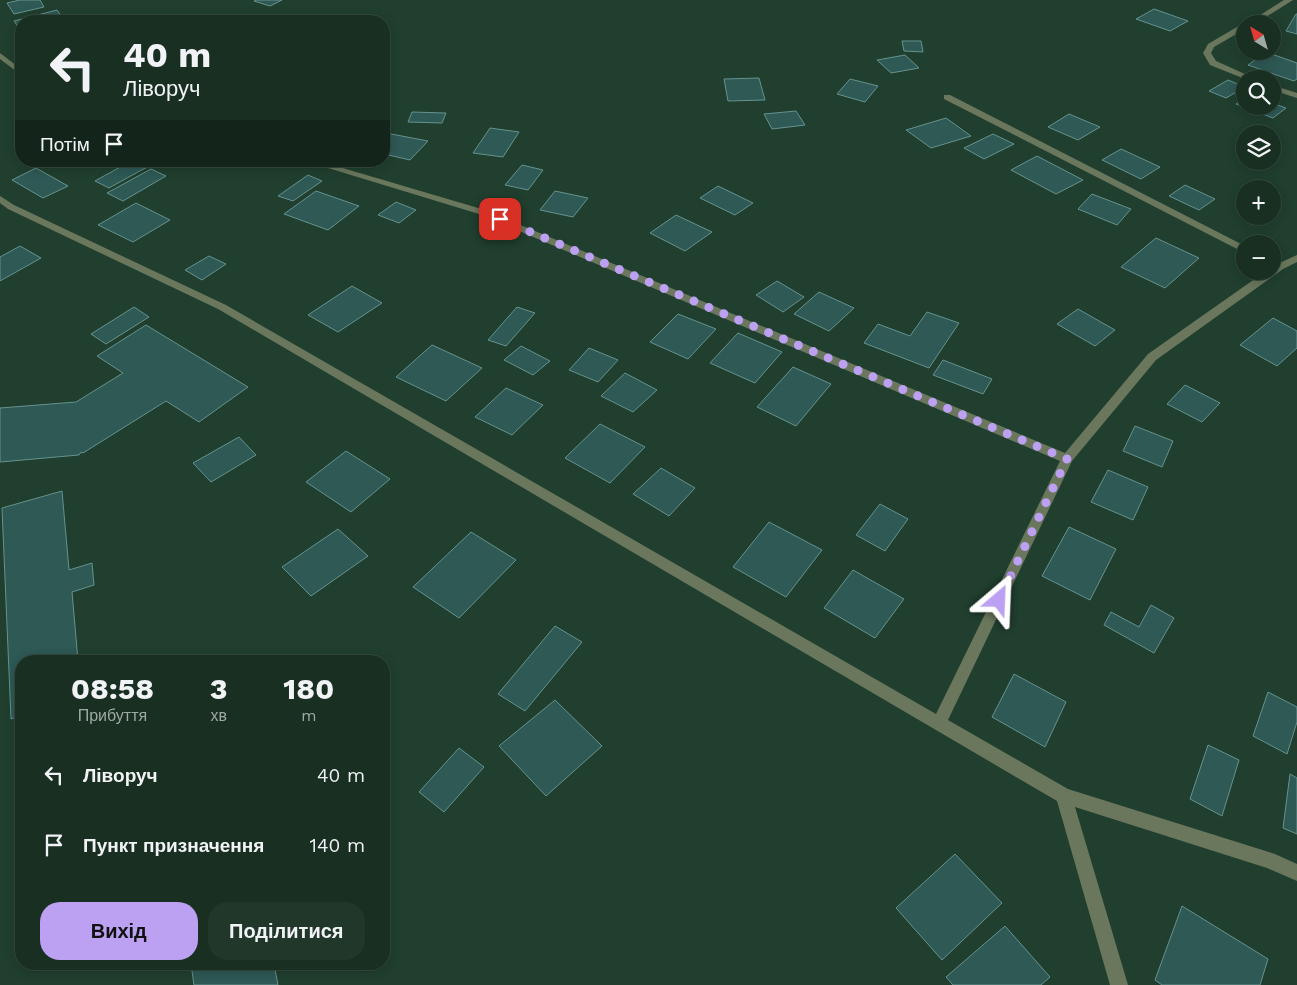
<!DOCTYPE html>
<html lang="uk">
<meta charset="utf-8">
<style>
:root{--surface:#182f22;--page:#21372a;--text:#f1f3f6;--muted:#9fa9a5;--line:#364a40;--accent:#bca0f2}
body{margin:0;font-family:"Work Sans",sans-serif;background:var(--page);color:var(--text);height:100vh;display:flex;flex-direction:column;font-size:19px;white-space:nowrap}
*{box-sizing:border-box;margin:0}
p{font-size:16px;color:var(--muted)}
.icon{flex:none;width:28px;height:28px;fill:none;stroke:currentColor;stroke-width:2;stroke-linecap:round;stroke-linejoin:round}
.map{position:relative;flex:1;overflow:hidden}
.details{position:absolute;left:15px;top:655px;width:375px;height:315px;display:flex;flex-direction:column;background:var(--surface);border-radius:20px;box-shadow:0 2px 12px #0003,0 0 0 1px var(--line)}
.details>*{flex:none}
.hud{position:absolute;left:15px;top:15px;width:375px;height:152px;border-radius:20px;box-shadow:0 2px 12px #0003,0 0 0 1px var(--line);background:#182f22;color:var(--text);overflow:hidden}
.needle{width:32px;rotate:323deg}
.controls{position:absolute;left:1236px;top:15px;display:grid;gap:10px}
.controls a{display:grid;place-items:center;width:45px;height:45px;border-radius:50%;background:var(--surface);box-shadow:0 2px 12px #0003,0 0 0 1px var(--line);font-size:25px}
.pin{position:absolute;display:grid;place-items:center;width:42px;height:42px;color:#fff;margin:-21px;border-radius:10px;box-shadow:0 2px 8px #0006}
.me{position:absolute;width:55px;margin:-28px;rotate:26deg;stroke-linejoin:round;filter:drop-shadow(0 0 4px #0008)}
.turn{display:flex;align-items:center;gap:18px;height:105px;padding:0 25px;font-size:22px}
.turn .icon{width:65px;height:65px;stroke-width:2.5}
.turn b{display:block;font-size:35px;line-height:42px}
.then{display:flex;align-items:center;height:48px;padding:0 25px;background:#0003;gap:10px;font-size:19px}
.eta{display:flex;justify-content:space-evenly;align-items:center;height:85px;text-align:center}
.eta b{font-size:30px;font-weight:700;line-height:35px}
.button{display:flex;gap:10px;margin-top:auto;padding:10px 25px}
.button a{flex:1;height:58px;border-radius:20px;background:var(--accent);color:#111;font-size:20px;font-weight:700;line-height:58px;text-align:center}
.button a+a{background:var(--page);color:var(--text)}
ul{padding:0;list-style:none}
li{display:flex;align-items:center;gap:15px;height:70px;padding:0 25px}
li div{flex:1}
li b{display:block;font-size:19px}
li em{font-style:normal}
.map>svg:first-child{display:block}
</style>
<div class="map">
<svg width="1297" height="985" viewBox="0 0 1297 985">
<rect width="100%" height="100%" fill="#203f2e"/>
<path fill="#2e5955" stroke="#66928e" d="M 20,0 L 40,0 L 44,7 L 14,14 L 7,3 Z
M 256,0 L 282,0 L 270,6 L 254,1 Z
M 1154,9 L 1188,21 L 1170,31 L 1136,19 Z
M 57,10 L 65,21 L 21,21 L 21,31 L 14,21 Z
M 1296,14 L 1297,14 L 1297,34 L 1286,31 Z
M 902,41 L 921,41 L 923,52 L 904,51 Z
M 1266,52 L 1297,63 L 1297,79 L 1294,81 L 1248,65 Z
M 905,55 L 919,68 L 891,73 L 877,60 Z
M 759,78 L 765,100 L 728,101 L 724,79 Z
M 850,79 L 878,86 L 865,102 L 837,94 Z
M 1228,80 L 1245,87 L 1226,98 L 1209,91 Z
M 1245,98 L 1245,106 L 1272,106 L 1272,103 L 1286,108 L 1273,118 L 1236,104 Z
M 796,111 L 805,125 L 772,129 L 764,114 Z
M 412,112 L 446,113 L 442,123 L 408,122 Z
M 1069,114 L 1100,127 L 1078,140 L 1048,127 Z
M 946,118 L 971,136 L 931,148 L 906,130 Z
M 490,128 L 519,132 L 503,157 L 473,153 Z
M 386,133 L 428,141 L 410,160 L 384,154 L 384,136 Z
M 993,134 L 1014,144 L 984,159 L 964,148 Z
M 1121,149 L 1160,167 L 1141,179 L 1102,160 Z
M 1037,156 L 1083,180 L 1056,194 L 1011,170 Z
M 131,161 L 158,161 L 109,188 L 95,181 Z
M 522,165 L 543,170 L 528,190 L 505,185 Z
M 36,168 L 68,186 L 43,198 L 12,180 Z
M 151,169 L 166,176 L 123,201 L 107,193 Z
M 308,175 L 322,181 L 293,201 L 278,196 Z
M 1185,185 L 1215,199 L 1199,210 L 1169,196 Z
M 718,186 L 753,203 L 735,215 L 700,198 Z
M 316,191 L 359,206 L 328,230 L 284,214 Z
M 555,191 L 588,198 L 573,217 L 540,210 Z
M 1092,194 L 1131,209 L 1117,225 L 1078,209 Z
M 396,202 L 416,210 L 399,223 L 378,215 Z
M 136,203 L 170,220 L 133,242 L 98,225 Z
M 676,215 L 712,232 L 685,251 L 650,233 Z
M 1156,238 L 1199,258 L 1165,288 L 1121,267 Z
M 20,246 L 41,258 L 0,281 L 0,257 Z
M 209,256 L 226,264 L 202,280 L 185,270 Z
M 777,281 L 804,297 L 783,312 L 756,295 Z
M 352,286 L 382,303 L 338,332 L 308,315 Z
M 819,292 L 854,308 L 829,331 L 794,314 Z
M 134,307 L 149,317 L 106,344 L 91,334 Z
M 517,307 L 535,313 L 506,346 L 488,340 Z
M 1078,309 L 1115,330 L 1095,346 L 1057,324 Z
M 927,312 L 959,323 L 929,368 L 864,343 L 878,324 L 910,336 Z
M 678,314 L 716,329 L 688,359 L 650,342 Z
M 1273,318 L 1297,331 L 1297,348 L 1277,366 L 1240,345 Z
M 146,325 L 248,387 L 199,422 L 166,401 L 83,453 L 81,452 L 79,455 L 0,462 L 0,408 L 76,402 L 123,373 L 97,356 Z
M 738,333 L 782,352 L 755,383 L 710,363 Z
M 432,345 L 482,368 L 446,401 L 396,377 Z
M 521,346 L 550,361 L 533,375 L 504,360 Z
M 589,348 L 618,360 L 598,382 L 569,370 Z
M 943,360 L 992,379 L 983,394 L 933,375 Z
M 793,367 L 831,384 L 796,426 L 757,407 Z
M 625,373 L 657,390 L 633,412 L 601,396 Z
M 1185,385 L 1220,403 L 1202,422 L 1167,404 Z
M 506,388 L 543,405 L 512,435 L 475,417 Z
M 600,424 L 645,447 L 610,483 L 565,458 Z
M 1135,426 L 1173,441 L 1162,467 L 1123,451 Z
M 239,437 L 256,455 L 211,482 L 193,463 Z
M 346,451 L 390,479 L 351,512 L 306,482 Z
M 661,468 L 695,488 L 669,516 L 633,494 Z
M 1108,470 L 1148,487 L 1133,520 L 1091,502 Z
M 62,491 L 69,570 L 92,563 L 94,585 L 72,592 L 78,661 L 21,661 L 21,715 L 11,719 L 2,508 Z
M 880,504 L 908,519 L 885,551 L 856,535 Z
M 769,522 L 822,550 L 786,597 L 733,567 Z
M 1069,527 L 1116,549 L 1090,600 L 1042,576 Z
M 338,529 L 368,556 L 311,596 L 282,567 Z
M 471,532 L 516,560 L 459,618 L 413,587 Z
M 853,570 L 904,599 L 875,638 L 824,608 Z
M 1151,605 L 1174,618 L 1154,653 L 1104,625 L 1111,612 L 1139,627 Z
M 555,626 L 582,642 L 525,711 L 498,694 Z
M 1014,674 L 1066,702 L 1045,747 L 992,717 Z
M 1268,692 L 1297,707 L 1297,722 L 1287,754 L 1253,736 Z
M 555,700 L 602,746 L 546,796 L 499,746 Z
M 1208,745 L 1239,760 L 1222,816 L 1190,799 Z
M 459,748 L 484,767 L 444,812 L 419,792 Z
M 1290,774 L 1297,778 L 1297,834 L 1283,828 Z
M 955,854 L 1002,903 L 942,960 L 896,908 Z
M 1182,906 L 1268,959 L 1260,985 L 1162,985 L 1155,980 Z
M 1005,926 L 1050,977 L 1041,985 L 953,985 L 946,977 Z
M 191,964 L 274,964 L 278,985 L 194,985 Z"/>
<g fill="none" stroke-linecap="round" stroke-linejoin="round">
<path fill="#6a775d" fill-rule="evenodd" d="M 1284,0 L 1293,0 L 1255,24 L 1246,24 Z
M 1242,24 L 1245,24 L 1245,29 L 1214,47 L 1211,53 L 1216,61 L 1256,79 L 1245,79 L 1210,65 L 1203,53 L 1208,44 Z
M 0,53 L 21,69 L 21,75 L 0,59 Z
M 1272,85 L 1297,93 L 1297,98 L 1272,90 Z
M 944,95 L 950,95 L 1245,246 L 1245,253 L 944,99 Z
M 305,161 L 319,161 L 485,210 L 1065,453 L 1148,354 L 1266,271 L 1272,271 L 1272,267 L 1275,265 L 1297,255 L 1297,262 L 1283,269 L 1156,360 L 1072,461 L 948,720 L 1068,789 L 1275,854 L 1297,864 L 1297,881 L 1267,868 L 1075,807 L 1128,985 L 1110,985 L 1057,801 L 218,309 L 8,209 L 0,203 L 0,196 L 14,205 L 226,305 L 936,714 L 1060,461 L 479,214 Z"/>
</g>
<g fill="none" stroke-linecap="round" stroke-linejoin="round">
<path stroke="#bca0f2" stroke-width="9" stroke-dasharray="0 16.2" d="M 500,219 L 1067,459 L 999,600"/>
</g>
</svg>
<div class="controls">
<a><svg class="needle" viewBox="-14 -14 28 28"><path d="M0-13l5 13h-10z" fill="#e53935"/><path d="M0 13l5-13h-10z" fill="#9fa9a5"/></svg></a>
<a><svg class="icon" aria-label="search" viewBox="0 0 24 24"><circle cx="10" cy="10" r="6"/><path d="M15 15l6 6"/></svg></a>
<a><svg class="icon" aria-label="layers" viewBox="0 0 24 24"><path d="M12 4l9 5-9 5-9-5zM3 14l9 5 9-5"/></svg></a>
<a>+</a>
<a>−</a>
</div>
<div class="pin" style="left:500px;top:219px;background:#d93025"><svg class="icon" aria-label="arrive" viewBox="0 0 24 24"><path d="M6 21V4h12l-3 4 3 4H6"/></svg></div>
<svg class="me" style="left:999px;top:600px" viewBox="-20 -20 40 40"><path d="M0-17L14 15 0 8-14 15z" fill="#bca0f2" stroke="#fff" stroke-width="4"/></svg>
<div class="hud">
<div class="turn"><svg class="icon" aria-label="left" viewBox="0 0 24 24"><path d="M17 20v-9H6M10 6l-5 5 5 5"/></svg><div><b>40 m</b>Ліворуч</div></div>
<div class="then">Потім<svg class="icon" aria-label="arrive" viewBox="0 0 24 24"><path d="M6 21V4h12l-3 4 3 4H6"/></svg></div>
</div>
<section class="details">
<div class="eta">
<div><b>08:58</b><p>Прибуття</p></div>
<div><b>3</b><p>хв</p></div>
<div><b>180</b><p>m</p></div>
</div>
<ul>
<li><svg class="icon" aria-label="left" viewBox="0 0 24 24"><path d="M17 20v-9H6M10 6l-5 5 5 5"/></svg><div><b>Ліворуч</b></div><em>40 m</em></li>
<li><svg class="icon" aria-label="arrive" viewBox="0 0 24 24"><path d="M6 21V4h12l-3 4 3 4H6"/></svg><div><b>Пункт призначення</b></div><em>140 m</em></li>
</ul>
<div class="button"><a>Вихід</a><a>Поділитися</a></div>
</section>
</div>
